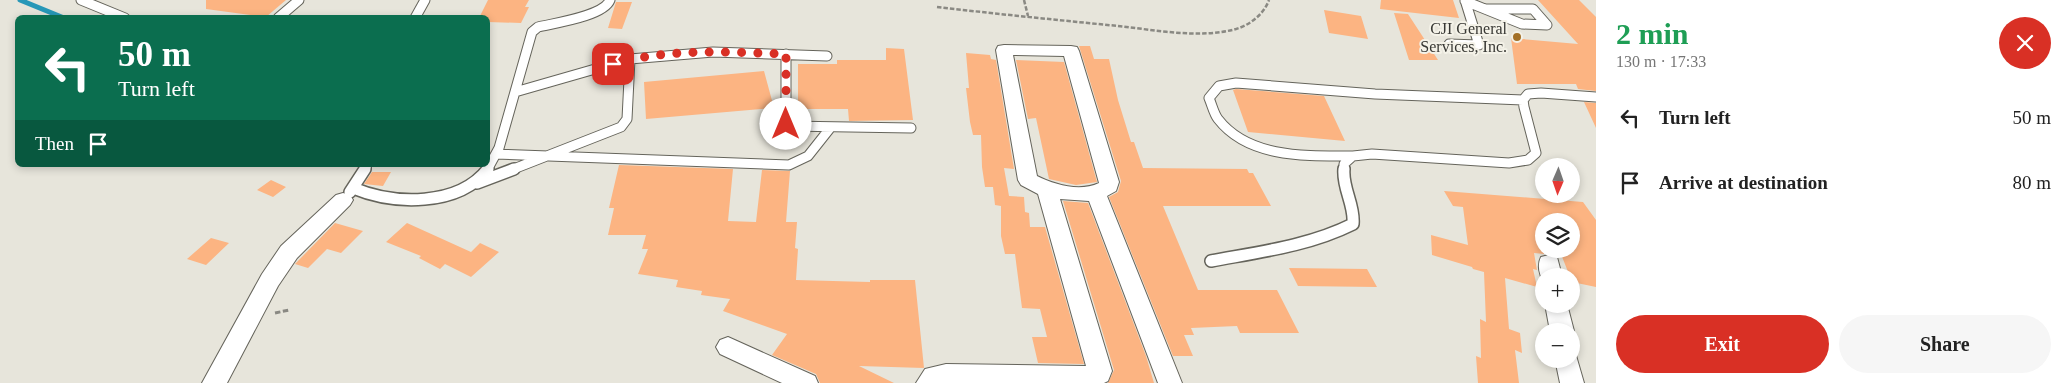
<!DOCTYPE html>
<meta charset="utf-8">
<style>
:root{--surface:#fff;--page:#f6f6f6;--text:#222;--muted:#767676;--accent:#d93025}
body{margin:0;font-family:"Times New Roman",serif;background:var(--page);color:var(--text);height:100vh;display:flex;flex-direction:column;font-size:19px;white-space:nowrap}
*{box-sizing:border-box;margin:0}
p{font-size:16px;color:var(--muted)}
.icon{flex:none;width:28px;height:28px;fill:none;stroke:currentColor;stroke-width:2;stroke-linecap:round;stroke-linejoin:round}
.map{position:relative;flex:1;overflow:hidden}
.panel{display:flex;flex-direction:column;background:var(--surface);width:475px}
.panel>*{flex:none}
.guide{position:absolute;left:15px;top:15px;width:475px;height:152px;border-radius:8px;box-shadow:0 2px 8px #0003;background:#0b6e4f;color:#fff;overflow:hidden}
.needle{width:32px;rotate:182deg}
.buttons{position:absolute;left:1535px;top:158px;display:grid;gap:10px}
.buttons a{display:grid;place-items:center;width:45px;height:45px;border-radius:50%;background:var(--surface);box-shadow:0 2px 8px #0003;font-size:25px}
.pin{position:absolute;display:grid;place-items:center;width:42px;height:42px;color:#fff;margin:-21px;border-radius:10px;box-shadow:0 2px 8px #0006}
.me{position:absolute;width:55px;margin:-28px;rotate:0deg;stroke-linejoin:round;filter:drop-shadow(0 0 4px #0008)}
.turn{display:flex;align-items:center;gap:18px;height:105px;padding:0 20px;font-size:22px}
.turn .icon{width:65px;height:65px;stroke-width:2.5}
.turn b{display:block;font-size:35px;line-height:42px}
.then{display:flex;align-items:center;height:48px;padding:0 20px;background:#0003;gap:10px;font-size:19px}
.round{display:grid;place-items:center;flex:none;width:52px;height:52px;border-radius:26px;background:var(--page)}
.summary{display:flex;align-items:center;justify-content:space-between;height:85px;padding:0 20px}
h1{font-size:30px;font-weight:700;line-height:38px;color:#1e9e55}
.button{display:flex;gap:10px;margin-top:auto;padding:10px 20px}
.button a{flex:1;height:58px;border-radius:30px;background:var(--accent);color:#fff;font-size:20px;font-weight:700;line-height:58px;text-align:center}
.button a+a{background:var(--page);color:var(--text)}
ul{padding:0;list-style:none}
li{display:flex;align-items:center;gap:15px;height:65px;padding:0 20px}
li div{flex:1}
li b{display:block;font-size:19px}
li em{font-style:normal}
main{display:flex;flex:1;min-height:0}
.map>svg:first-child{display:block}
</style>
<main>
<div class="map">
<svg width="1596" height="383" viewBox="0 0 1596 383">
<rect width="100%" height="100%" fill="#e7e5db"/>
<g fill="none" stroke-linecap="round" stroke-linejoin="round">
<path stroke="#2898b8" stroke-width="5" d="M 20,0 L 64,18"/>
</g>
<path fill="#fcb482" d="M 206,0 L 286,0 L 266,17 L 206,9 Z
M 488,0 L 529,0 L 525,7 L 529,7 L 521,23 L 488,22 L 488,18 L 479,18 Z
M 1381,0 L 1453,0 L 1459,18 L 1380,9 Z
M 1538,0 L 1579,0 L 1596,17 L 1596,91 L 1578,89 L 1576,84 L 1517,84 L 1511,38 L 1578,44 Z
M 616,2 L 632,2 L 622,29 L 608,28 Z
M 1324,10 L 1361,16 L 1368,39 L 1329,33 Z
M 1394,13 L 1408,14 L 1438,60 L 1409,60 Z
M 1079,46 L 1090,46 L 1094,59 L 1109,59 L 1118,100 L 1131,142 L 1134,142 L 1143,168 L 1247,169 L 1249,173 L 1253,173 L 1271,206 L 1163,206 L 1198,290 L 1277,290 L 1299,333 L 1240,333 L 1237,326 L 1191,328 L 1194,335 L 1184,335 L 1193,356 L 1173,356 L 1109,197 L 1118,192 L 1121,181 Z
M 886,48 L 904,49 L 913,120 L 849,121 L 848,109 L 798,109 L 798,64 L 837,64 L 837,60 L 886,60 Z
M 966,53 L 990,55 L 991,59 L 996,60 L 1014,169 L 1004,168 L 1009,196 L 1024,197 L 1025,212 L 1029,213 L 1030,227 L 1045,227 L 1084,364 L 1038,363 L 1032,337 L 1047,337 L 1040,309 L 1022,308 L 1015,254 L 1005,254 L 1001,236 L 1001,206 L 995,205 L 993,187 L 985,187 L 982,167 L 981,135 L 973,135 L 970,122 L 966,88 L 969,88 Z
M 1016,60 L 1064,62 L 1097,182 L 1076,185 L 1049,179 L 1036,118 L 1028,119 Z
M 764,71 L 774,108 L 646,119 L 644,82 Z
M 1236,89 L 1324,96 L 1345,141 L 1248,132 L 1233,90 Z
M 1584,102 L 1596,103 L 1596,128 Z
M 619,165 L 733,169 L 728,221 L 756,222 L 762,170 L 790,171 L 786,222 L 797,222 L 795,248 L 798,249 L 796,280 L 870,282 L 870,280 L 915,280 L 924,368 L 859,366 L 894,383 L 820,383 L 816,374 L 772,355 L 787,334 L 723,311 L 730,299 L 701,295 L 702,291 L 676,287 L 678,280 L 638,274 L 648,249 L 642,249 L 646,235 L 608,235 L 614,208 L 609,208 Z
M 372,172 L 391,172 L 383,186 L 364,184 Z
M 271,180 L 286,187 L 273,197 L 257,190 Z
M 1444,191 L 1583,202 L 1596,220 L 1596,287 L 1572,282 L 1559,249 L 1571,249 L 1571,221 L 1544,221 L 1544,254 L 1534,253 L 1537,270 L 1533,269 L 1537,287 L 1505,278 L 1509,329 L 1520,333 L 1522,353 L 1515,350 L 1519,383 L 1478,383 L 1476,356 L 1481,358 L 1480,319 L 1486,322 L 1484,272 L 1473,269 L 1472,267 L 1432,255 L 1431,235 L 1468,245 L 1463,207 L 1453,206 Z
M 1063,201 L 1088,203 L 1146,356 L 1154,383 L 1108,383 L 1114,370 Z
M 335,223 L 363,231 L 341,253 L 327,249 L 308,268 L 295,264 Z
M 407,223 L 471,252 L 480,243 L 499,252 L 471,277 L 445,264 L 440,269 L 419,258 L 421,256 L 386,242 Z
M 211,238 L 229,243 L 206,265 L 187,259 Z
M 1289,268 L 1367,269 L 1377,287 L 1298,286 Z"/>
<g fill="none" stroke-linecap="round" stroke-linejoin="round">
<defs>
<path id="service-far1" d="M 81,0 L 125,18
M 1465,1 L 1522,24 L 1547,25 L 1533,9 L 1486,9
M 278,18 L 299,0
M 415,18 L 425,0
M 1449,44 L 1479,45 L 1465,0
M 786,54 L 786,123 L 788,126 L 911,128
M 515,92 L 630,59 L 713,52 L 827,56
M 496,154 L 789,165 L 808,156 L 831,127
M 1353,156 C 1308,156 1249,159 1218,119 C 1214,114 1212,105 1209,98 L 1219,86 L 1236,83 L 1375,94 L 1523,100
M 364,170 L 367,165
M 487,170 L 499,148 L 532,32 L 538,27 C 555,23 604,16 610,0
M 511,170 L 621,127 L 627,119 L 630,59
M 1344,170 L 1344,164 L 1353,156 L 1372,154 L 1509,163 L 1528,160 L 1536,153 L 1524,107 L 1523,100 L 1528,94 L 1541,93 L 1596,97"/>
<path id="service" d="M 477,183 L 514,169
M 353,188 C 394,205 458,207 488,169
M 350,192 L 365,169
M 1211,261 C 1259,252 1309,246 1353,224 C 1355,205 1342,188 1344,169"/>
<path id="minor" d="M 1004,45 L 1071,46 L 1077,47 L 1079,51 L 1119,182 L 1116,191 L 1107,196 L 1182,383 L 1158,383 L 1089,201 L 1060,199 L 1112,371 L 1108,381 L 1104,383 L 916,383 L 925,369 L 946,364 L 1086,366 L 1038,194 L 1021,185 L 1018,180 L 996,50 L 998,46 ZM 1013,55 L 1064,56 L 1099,183 C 1080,192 1055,185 1037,176 Z
M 343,193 L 350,195 L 353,200 L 350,205 L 297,258 L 278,286 L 227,383 L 202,383 L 262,274 L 281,246 L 336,195 Z
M 1549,255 L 1557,257 L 1562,276 L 1544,276 L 1544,282 C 1539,275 1537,265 1541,257 Z
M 1545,304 L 1567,304 L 1574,331 L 1571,336 L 1571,331 L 1550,331 Z
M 728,337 L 815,376 L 818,383 L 782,383 L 720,354 L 716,347 L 720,340 Z
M 1571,350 L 1575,352 L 1584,383 L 1560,383 L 1555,359 L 1571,359 Z"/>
</defs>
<use href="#service-far1" stroke="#65645b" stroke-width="11"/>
<use href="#service" stroke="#65645b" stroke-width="14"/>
<use href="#minor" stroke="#65645b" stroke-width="2"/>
<path stroke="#8a8983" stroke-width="2.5" stroke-dasharray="4.5 2" stroke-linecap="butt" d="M 1024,0 L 1028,16
M 937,7 C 997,14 1058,20 1118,26 C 1156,30 1199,39 1236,29 C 1250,25 1264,14 1269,0"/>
<path stroke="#8a8983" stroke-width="3" stroke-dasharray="5.5 2.5" stroke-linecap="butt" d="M 275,313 L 289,310"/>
<use href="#service-far1" stroke="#fff" stroke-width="9"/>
<use href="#service" stroke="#fff" stroke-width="11"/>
<use href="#minor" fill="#fff" fill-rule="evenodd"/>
</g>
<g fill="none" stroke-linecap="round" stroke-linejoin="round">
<path stroke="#d93025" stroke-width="9" stroke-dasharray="0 16.2" d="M 613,64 C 668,48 729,52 786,54 L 786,124"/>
</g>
<circle fill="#a37027" stroke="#f4f2e8" stroke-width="2" cx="1517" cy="37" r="5"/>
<g text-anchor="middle" stroke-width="4" stroke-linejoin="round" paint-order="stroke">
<g font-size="16" fill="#373733" stroke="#f4f2e8" text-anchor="end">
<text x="1507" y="34">CJI General<tspan x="1507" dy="18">Services, Inc.</tspan></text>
</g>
</g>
</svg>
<div class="buttons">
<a><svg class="needle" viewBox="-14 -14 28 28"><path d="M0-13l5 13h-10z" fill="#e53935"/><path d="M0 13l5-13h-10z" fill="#767676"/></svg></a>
<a><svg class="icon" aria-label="layers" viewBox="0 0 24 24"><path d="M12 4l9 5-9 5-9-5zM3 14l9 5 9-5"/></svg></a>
<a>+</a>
<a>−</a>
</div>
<div class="pin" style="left:613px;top:64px;background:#d93025"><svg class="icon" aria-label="arrive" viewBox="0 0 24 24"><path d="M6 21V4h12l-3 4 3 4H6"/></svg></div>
<svg class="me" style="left:786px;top:124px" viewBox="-20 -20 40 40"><circle r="19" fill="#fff"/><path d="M0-13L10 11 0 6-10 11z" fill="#d93025"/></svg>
<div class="guide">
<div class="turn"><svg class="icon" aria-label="left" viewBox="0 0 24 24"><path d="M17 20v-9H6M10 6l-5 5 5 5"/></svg><div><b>50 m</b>Turn left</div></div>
<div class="then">Then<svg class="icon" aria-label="arrive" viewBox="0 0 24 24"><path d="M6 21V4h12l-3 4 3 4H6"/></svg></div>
</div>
</div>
<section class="panel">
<div class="summary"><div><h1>2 min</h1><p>130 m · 17:33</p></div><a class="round" style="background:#d93025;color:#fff"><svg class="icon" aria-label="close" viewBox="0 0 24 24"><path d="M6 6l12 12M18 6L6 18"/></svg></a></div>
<ul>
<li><svg class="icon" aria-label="left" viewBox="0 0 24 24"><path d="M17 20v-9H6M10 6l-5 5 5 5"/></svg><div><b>Turn left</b></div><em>50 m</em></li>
<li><svg class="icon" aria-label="arrive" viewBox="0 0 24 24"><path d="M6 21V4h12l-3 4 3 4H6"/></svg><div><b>Arrive at destination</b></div><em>80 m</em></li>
</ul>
<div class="button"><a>Exit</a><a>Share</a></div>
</section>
</main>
